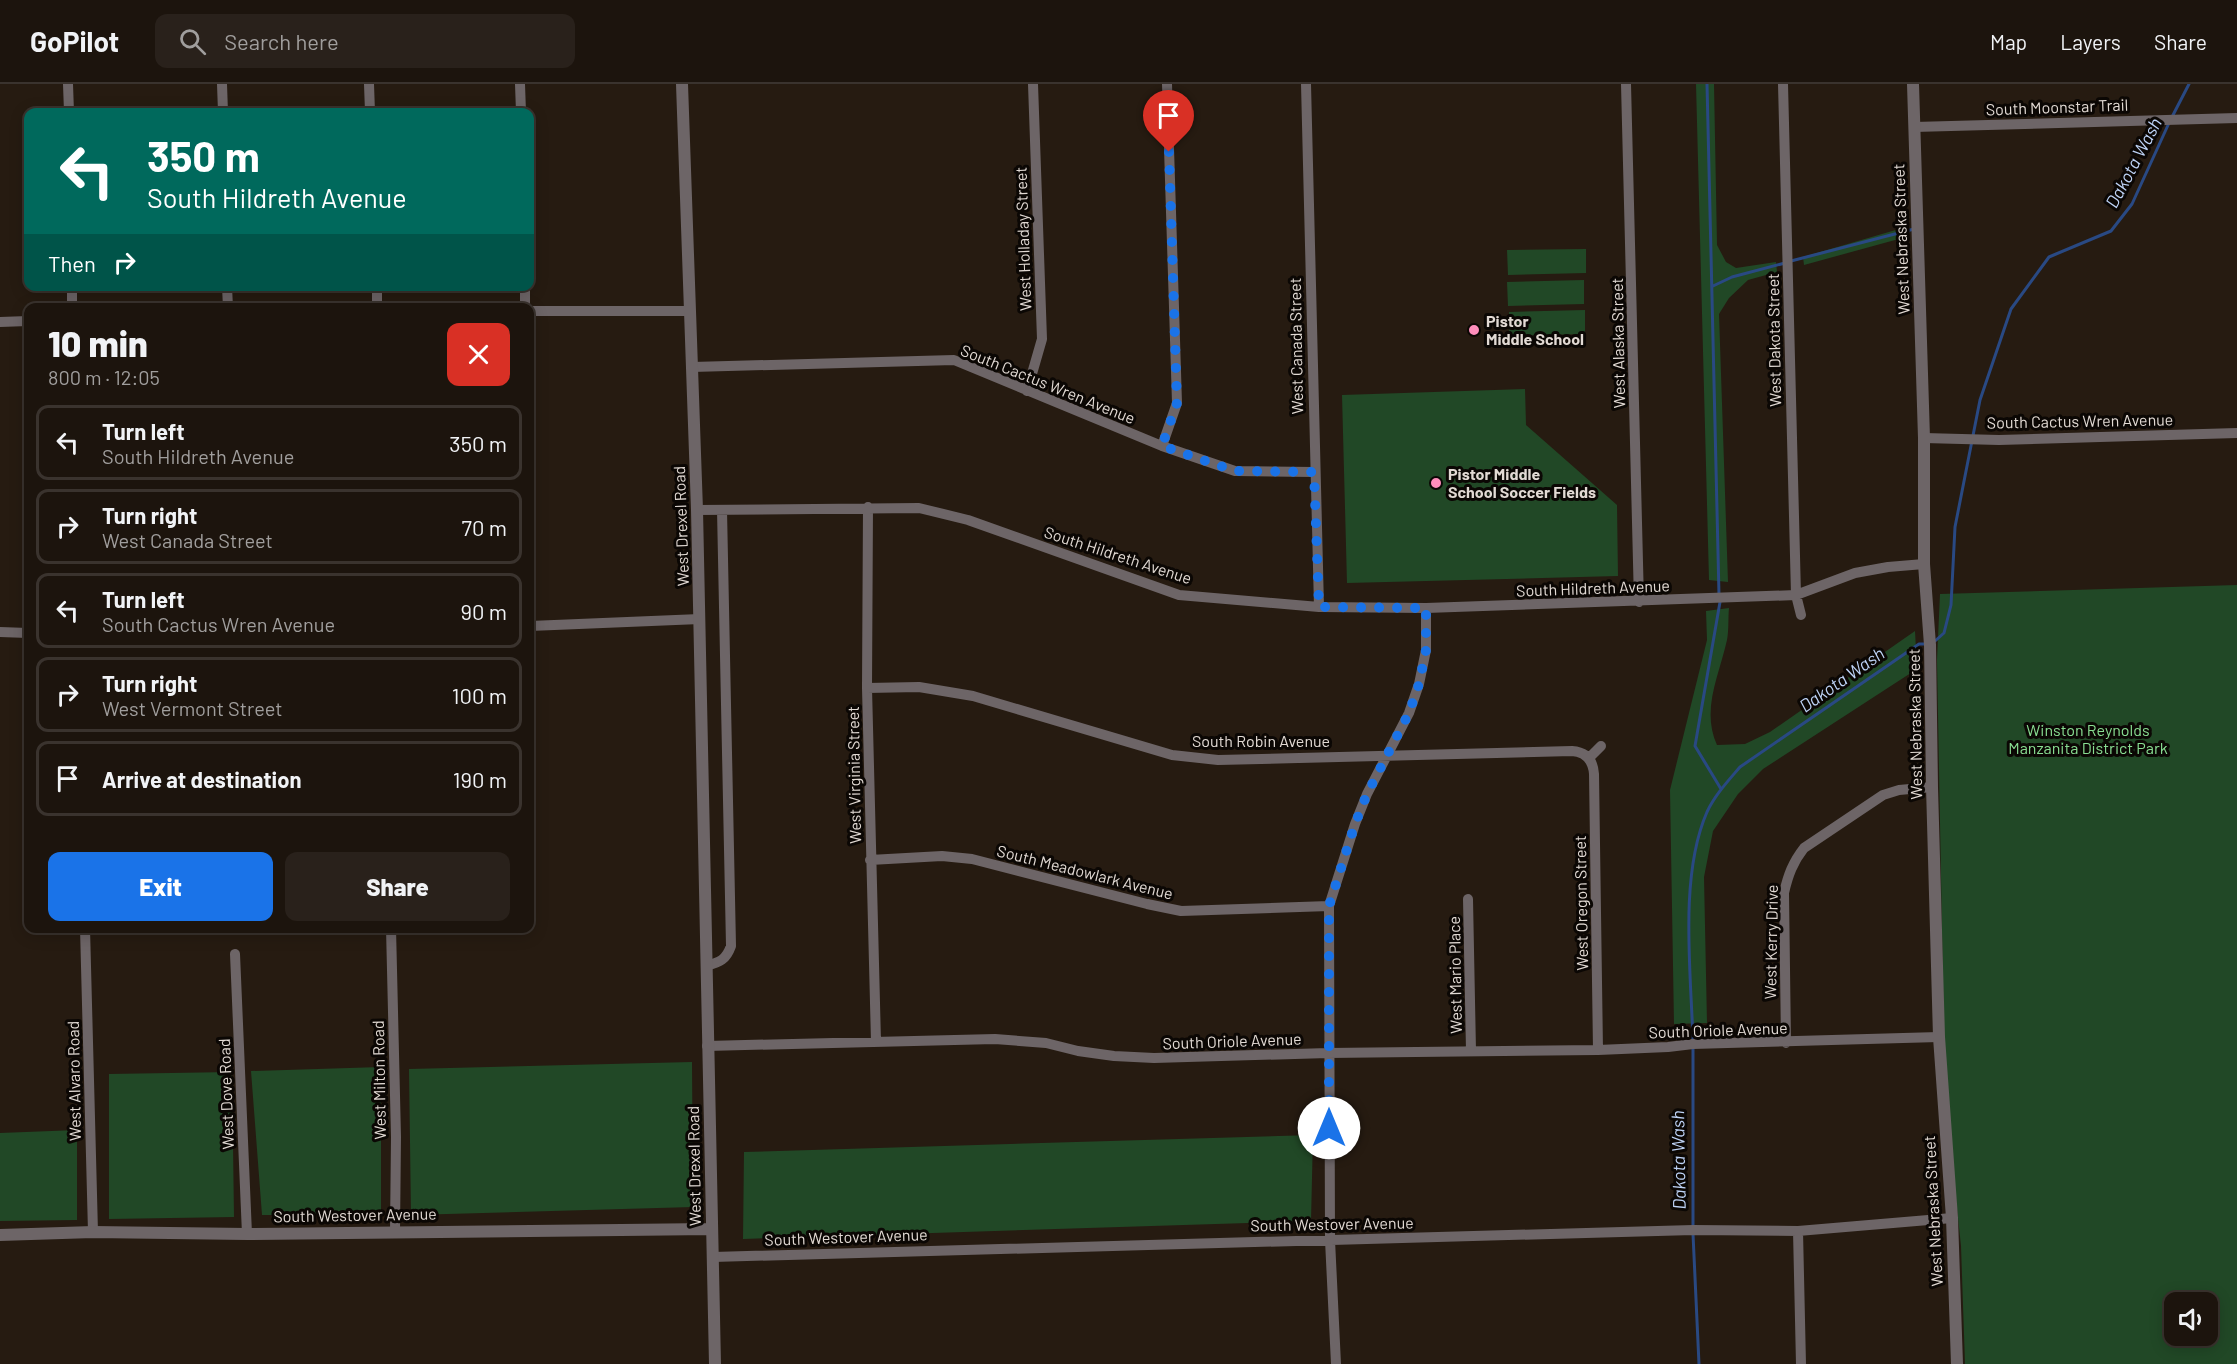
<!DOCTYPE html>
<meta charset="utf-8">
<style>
:root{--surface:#1c140d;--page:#29211b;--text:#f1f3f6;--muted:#a09e9d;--line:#3a332e;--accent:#1a73e8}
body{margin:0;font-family:Barlow,sans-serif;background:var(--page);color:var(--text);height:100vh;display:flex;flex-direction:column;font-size:22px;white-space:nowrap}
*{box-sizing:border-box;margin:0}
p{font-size:20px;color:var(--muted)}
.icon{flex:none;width:33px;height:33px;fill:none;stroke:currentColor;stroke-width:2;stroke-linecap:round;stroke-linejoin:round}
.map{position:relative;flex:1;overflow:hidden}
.drawer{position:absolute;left:24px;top:219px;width:510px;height:630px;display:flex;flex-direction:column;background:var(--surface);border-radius:12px;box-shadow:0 3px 15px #0003,0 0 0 2px var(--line)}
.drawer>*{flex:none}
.hud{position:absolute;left:24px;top:24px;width:510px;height:183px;border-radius:12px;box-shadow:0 3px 15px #0003,0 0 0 2px var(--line);background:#00695c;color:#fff;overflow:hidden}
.tools{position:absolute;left:2164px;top:1208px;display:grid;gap:12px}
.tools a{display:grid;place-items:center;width:54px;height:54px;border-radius:12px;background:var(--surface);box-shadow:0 3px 15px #0003,0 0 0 2px var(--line);font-size:30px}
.pin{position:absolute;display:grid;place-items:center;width:51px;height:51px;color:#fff;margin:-62px -26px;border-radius:50% 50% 50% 0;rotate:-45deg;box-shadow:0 0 6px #0007}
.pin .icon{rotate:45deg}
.me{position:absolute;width:66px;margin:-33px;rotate:0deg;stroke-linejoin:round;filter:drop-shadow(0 0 4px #0008)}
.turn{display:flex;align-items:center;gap:21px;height:126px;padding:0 24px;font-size:27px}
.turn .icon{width:78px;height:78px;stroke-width:2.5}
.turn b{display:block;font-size:42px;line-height:51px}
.then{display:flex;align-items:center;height:57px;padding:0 24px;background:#0003;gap:12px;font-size:22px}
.round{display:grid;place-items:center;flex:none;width:63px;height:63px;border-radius:12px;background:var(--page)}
.headline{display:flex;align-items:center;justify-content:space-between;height:102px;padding:0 24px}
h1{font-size:36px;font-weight:800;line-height:45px}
.cta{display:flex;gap:12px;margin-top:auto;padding:12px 24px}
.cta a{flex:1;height:69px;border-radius:12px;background:var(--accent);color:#fff;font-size:24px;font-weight:800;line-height:69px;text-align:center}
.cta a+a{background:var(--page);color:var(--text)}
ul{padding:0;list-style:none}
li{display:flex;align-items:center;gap:18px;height:75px;margin:0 12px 9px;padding:0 12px;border:3px solid var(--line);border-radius:12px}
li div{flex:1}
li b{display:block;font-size:22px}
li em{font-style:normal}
header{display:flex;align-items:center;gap:36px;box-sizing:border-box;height:84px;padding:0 30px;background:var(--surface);border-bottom:2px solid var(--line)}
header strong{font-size:28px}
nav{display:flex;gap:33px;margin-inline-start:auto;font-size:21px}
.search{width:420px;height:54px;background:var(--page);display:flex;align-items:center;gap:15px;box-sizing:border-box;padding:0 21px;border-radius:12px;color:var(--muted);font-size:22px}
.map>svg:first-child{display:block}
</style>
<header>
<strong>GoPilot</strong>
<div class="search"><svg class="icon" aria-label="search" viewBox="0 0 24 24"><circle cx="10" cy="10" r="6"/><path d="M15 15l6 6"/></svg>Search here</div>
<nav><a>Map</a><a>Layers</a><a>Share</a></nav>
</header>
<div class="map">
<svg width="2237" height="1280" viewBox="0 0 2237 1280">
<rect width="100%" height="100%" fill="#261b11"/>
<path fill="#214826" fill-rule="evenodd" d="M 1696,0 L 1714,0 L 1717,161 L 1726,178 L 1736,184 L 1776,178 L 1777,188 L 1748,196 L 1729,214 L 1719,230 L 1728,498 L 1709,496 Z
M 1906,143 L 1906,153 L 1804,181 L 1803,173 Z
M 1586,165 L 1586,189 L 1508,191 L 1507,166 Z
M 1584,196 L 1584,220 L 1508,222 L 1507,198 Z
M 1585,226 L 1585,250 L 1509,252 L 1509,228 Z
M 1525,305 L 1526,341 L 1617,421 L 1618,492 L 1347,499 L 1342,311 Z
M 2237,501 L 2237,1280 L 1965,1280 L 1961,1162 L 1951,1068 L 1944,955 L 1937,576 L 1940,510 ZM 2175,1218 L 2208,1218 L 2208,1251 L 2175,1251 Z
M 1729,524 C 1728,534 1729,546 1727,556 C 1719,592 1701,626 1717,661 L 1745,660 L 1770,648 L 1915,547 L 1917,585 L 1763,685 L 1738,710 L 1713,747 L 1704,793 L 1707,939 L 1674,940 L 1670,706 L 1707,556 L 1706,527 Z
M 692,978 L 693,1123 L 411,1131 L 409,985 Z
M 381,983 L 381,1131 L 262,1131 L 251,987 Z
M 232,988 L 234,1133 L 109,1135 L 109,990 Z
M 77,1046 L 77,1136 L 0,1137 L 0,1049 Z
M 1313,1051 L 1311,1137 L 743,1155 L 744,1068 Z"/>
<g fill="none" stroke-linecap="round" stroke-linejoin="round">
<path stroke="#294983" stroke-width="3" d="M 1707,0 L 1719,511
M 2172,33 L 2189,0
M 1791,177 L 1914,145
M 1713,202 L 1732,193 L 1785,179
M 1720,518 L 1695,662 L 1721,705
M 1935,557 L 1944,549 L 1951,521 L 1955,443 L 1980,316 L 2011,225 L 2049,173 L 2111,147 L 2132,120 L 2169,39
M 1693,957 C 1691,888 1679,792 1707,728 C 1715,711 1728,697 1740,683 L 1919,560 L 1927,560
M 1693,1143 L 1693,964
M 1693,1150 L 1699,1280"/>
<path stroke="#6d6567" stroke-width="10" d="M 68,0 L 69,28
M 222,0 L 223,28
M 369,0 L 370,28
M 520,0 L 521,28
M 1306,0 L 1319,523
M 1626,0 L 1639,518
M 1783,0 L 1796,511 L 1801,531
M 1914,43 L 2237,34
M 72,202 L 72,224
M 227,202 L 228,224
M 377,202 L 377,224
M 525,202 L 525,224
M 530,227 L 690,227
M 0,238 L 28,237
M 692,283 L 954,276 L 1162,362 L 1235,387 L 1314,388
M 1027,307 L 1042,255 L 1033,0
M 1924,354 L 1999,356 L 2237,349
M 1162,362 L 1177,319 L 1167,0
M 868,423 L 867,604 L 876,958
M 697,426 L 919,424 L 968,436 L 1179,511 L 1319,523 L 1426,524 L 1796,511 L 1855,489 L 1888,483 L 1924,480
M 530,459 L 531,542
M 530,542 L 700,535
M 0,548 L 28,549
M 867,604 L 919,603 L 973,612 L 1172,671 L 1218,676 L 1572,667 C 1586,668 1593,676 1594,690 L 1598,966
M 1589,674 L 1601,662
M 870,776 L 942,772 L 972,775 L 1147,820 L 1181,827 L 1329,822
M 1468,815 L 1471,967
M 85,844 L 93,1148
M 391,844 L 396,1053 L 395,1147
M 235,870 L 247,1150
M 706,882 C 720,878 726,876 731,862 L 722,426
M 1786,959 L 1784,809 C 1788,791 1793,778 1804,764 L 1883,711 L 1899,706 L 1932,703
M 707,962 L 995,955 L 1046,959 L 1078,967 L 1114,972 L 1154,974 L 1328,969 L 1598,966 L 1668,963 L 1693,960 L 1939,953
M 1798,1147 L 1801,1280
M 713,1173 L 1693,1146 L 1798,1147 L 1952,1134
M 1336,1280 L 1330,1156 L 1329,822 L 1355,740 L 1367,710 L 1409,629 L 1419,600 L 1426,566 L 1426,524"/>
<path stroke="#6d6567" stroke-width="12" d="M 682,0 L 697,426 L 715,1280
M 1913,0 L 1924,354 L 1924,480 L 1930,561 L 1932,703 L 1939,953 L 1952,1134 L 1957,1280
M 0,1151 L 93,1148 L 247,1150 L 711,1145"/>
</g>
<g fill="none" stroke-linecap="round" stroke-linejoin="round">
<path stroke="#1a73e8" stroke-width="10" stroke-dasharray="0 18" d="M 1169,68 L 1177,319 L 1162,362 L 1235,387 L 1314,388 L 1319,523 L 1426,524 L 1426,566 L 1419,600 L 1409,629 L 1367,710 L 1355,740 L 1329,822 L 1329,1044"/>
</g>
<g fill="#fe8ebb" stroke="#0b0704" stroke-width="2">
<circle cx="1474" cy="246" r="6"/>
<circle cx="1436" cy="399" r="6"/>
</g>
<g text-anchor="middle" stroke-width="6" stroke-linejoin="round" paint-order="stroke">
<g font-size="16" fill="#e2dad4" stroke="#0b0704">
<text transform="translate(2057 23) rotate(-2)" y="6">South Moonstar Trail</text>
<text transform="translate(1023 155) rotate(-92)" y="6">West Holladay Street</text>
<text transform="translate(1901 155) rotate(-92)" y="6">West Nebraska Street</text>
<text transform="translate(1774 256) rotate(-91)" y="6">West Dakota Street</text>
<text transform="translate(1618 259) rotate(-91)" y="6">West Alaska Street</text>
<text transform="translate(1296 262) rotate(-91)" y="6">West Canada Street</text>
<text transform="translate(1048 300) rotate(22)" y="6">South Cactus Wren Avenue</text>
<text transform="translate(2080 337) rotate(-1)" y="6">South Cactus Wren Avenue</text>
<text transform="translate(681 442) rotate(-92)" y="6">West Drexel Road</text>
<text transform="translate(1118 471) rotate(18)" y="6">South Hildreth Avenue</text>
<text transform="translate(1593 504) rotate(-2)" y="6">South Hildreth Avenue</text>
<text transform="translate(1915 640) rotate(-91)" y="6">West Nebraska Street</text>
<text x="1261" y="663">South Robin Avenue</text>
<text transform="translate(854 691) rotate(-91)" y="6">West Virginia Street</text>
<text transform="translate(1085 788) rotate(14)" y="6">South Meadowlark Avenue</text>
<text transform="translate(1581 819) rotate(-91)" y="6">West Oregon Street</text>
<text transform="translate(1771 858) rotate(-89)" y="6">West Kerry Drive</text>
<text transform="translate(1455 891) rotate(-91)" y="6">West Mario Place</text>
<text transform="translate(1718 946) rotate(-2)" y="6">South Oriole Avenue</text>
<text transform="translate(1232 957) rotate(-2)" y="6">South Oriole Avenue</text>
<text transform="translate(379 996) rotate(-91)" y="6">West Milton Road</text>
<text transform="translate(74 997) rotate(-91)" y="6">West Alvaro Road</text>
<text transform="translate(226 1010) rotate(-92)" y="6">West Dove Road</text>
<text transform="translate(694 1082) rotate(-91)" y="6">West Drexel Road</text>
<text transform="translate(1933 1127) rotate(-93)" y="6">West Nebraska Street</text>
<text transform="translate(355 1131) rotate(-1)" y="6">South Westover Avenue</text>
<text transform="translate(1332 1140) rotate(-1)" y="6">South Westover Avenue</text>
<text transform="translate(846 1153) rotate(-2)" y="6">South Westover Avenue</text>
</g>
<g font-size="16" font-weight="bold" fill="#e2dad4" stroke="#0b0704" text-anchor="start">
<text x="1486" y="243">Pistor<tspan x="1486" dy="18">Middle School</tspan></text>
<text x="1448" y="396">Pistor Middle<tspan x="1448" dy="18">School Soccer Fields</tspan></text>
</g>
<g font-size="16" fill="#89de92" stroke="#0b0704">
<text x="2088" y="652">Winston Reynolds<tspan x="2088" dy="18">Manzanita District Park</tspan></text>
</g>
<g font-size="18" font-style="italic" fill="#bed3f6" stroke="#0b0704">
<text transform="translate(2134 79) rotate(-62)" y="6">Dakota Wash</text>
<text transform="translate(1842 596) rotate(-35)" y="6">Dakota Wash</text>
<text transform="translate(1679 1076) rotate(-91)" y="6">Dakota Wash</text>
</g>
</g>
</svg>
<div class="tools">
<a><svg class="icon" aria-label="sound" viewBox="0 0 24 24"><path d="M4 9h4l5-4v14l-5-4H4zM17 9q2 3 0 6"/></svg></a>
</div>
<div class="pin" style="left:1169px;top:68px;background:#d93025"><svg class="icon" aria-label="arrive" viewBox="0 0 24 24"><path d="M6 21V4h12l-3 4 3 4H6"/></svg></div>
<svg class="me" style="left:1329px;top:1044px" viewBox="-20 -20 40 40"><circle r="19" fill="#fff"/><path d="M0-13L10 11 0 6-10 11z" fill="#1a73e8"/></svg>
<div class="hud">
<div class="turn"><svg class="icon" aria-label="left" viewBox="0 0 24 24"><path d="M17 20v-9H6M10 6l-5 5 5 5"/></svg><div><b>350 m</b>South Hildreth Avenue</div></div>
<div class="then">Then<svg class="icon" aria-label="right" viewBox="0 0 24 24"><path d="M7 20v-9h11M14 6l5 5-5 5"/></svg></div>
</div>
<section class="drawer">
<div class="headline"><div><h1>10 min</h1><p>800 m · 12:05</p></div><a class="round" style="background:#d93025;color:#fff"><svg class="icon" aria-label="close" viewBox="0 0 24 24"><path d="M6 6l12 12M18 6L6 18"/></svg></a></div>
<ul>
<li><svg class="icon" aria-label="left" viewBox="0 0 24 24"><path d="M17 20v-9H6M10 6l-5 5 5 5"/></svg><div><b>Turn left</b><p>South Hildreth Avenue</p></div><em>350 m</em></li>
<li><svg class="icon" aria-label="right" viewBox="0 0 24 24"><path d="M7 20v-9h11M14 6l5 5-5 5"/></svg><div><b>Turn right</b><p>West Canada Street</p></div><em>70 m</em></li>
<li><svg class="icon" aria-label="left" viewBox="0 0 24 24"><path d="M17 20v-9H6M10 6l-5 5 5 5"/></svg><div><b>Turn left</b><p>South Cactus Wren Avenue</p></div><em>90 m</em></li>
<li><svg class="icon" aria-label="right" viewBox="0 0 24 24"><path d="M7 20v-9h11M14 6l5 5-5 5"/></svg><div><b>Turn right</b><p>West Vermont Street</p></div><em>100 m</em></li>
<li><svg class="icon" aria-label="arrive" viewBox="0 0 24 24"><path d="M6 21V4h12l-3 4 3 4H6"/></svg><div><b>Arrive at destination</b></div><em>190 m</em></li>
</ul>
<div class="cta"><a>Exit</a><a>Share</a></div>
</section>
</div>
